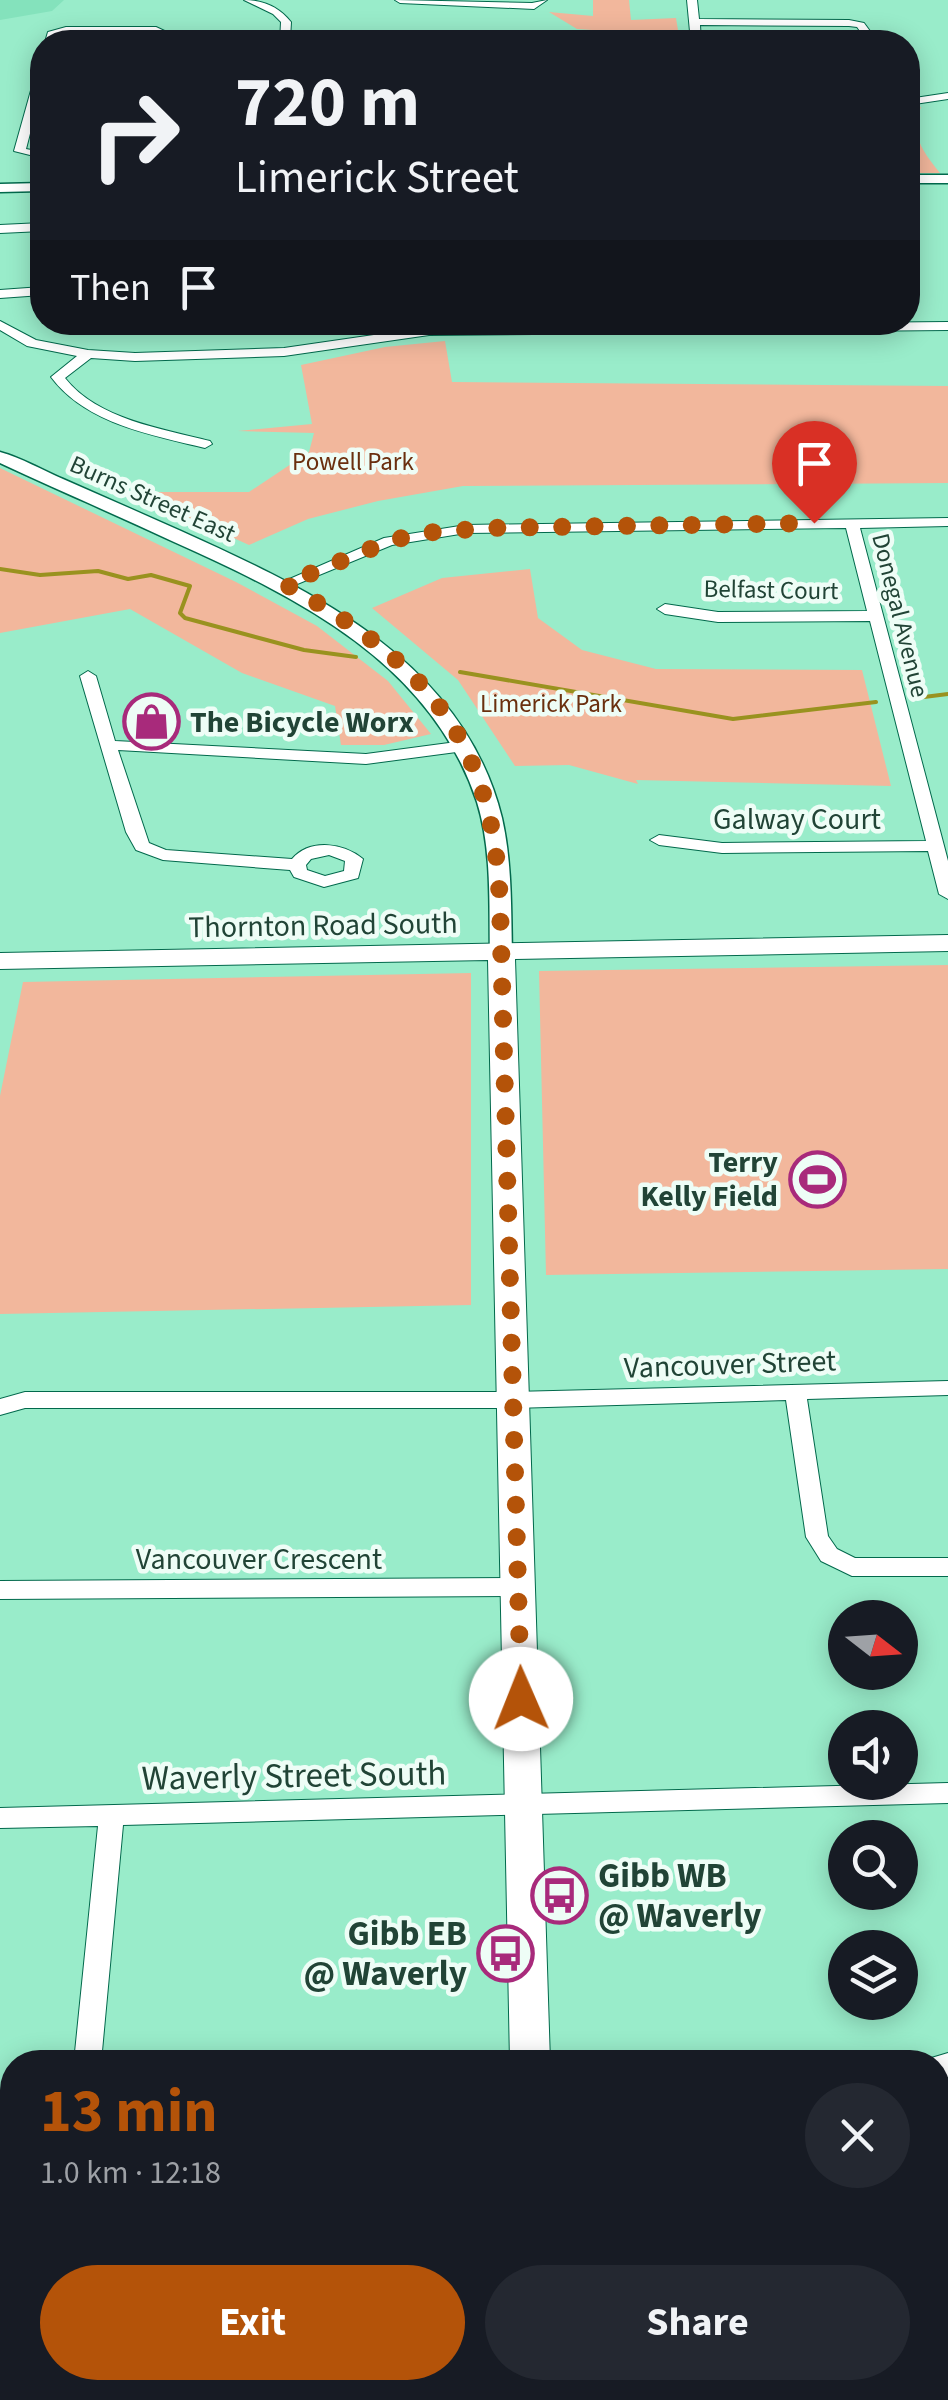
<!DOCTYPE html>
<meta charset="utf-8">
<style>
:root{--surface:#171b24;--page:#242831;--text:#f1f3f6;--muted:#9ea1a6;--accent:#b45309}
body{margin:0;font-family:"Source Sans 3",sans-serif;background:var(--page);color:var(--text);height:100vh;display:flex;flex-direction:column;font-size:38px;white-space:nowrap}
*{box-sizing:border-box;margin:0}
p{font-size:32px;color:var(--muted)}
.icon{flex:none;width:55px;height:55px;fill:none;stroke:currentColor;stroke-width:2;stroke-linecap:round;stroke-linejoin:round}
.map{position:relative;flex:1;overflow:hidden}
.details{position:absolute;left:0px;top:2050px;width:950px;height:350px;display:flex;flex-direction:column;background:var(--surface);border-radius:40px 40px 0 0;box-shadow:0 5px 25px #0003}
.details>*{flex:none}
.top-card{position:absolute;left:30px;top:30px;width:890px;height:305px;border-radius:40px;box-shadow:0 5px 25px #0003;background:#171b24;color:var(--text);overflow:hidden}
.needle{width:65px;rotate:107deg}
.fabs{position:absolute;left:828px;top:1600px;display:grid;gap:20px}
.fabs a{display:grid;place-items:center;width:90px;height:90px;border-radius:50%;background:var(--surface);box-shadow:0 5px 25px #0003;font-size:50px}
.pin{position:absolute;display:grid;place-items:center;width:85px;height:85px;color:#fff;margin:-102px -42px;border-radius:50% 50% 50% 0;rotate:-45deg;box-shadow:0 0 10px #0007}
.pin .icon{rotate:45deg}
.me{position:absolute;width:110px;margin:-55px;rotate:359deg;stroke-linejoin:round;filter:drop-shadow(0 0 8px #0008)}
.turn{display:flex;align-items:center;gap:35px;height:210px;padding:0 40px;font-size:45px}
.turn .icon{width:130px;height:130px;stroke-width:2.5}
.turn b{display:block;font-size:70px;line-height:85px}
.then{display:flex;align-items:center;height:95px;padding:0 40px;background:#0003;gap:20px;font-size:38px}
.round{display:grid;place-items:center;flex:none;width:105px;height:105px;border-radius:52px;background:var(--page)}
.head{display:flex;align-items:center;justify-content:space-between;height:170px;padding:0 40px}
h1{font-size:60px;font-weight:700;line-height:75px;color:var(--accent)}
.cta{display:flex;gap:20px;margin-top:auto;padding:20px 40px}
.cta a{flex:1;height:115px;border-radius:60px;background:var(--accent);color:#fff;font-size:40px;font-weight:700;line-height:115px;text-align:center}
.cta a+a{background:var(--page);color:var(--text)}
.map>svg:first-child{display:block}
</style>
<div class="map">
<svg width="948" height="2400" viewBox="0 0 948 2400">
<rect width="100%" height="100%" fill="#99ecca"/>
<path fill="#84e2bc" d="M 0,0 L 64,0 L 52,11 L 0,20 Z"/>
<path fill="#f2b79c" d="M 593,0 L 629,0 L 631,20 L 676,18 L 680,42 L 591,42 L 592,30 L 577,29 L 549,12 L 593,16 Z
M 921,107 C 909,134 923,152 940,173 L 908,173 L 908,108 Z
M 445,341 L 452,382 L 948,386 L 948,483 L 463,486 L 378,501 L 308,519 L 249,545 L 132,492 L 249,492 L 309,452 L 314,433 L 238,431 L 312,424 L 301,365 L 385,347 Z
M 0,468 L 236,582 L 317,626 L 388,681 L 431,734 L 384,745 L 341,745 L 335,706 L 242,673 L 130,609 L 0,633 Z
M 530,569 L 538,618 L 582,650 L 656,669 L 862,670 L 891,786 L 636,780 L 638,784 L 569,765 L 515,766 L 458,680 L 372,608 L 442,578 Z
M 948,965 L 948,1269 L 546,1275 L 539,971 Z
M 471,973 L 471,1305 L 0,1314 L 0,1096 L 23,982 Z"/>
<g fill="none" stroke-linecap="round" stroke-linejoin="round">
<path stroke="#99921f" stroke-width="4" d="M 0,569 L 40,575 L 98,571 L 128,579 L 151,575 L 190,586 L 180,613 L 185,618 L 304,650 L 356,657
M 460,672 L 733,719 L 876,702
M 916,698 L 948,694"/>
<defs>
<path id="minor" d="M 244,0 C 264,0 279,7 291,22 L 290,39 L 472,39 L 477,42 L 280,42 L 281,22 L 273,14 Z
M 395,0 L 532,3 L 547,0 L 534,9 L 400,3 Z
M 687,0 L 697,0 L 699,19 L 849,20 L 864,23 L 878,42 L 868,42 L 857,27 L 849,26 L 700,25 L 701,42 L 691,42 Z
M 66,27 L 156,27 L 173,35 L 172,42 L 162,42 L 163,36 L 155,33 L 66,33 L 57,36 L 55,42 L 45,42 L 48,32 Z
M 42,66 L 42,87 L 26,149 L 42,152 L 42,158 L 14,151 L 37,69 Z
M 948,93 L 948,99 L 908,105 L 908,99 Z
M 42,223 L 42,231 L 0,233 L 0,225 Z
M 42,287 L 42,295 L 0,298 L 0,290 Z
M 0,321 L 36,340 L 88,350 L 135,353 L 284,348 L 429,327 L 948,322 L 948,330 L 429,335 L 284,356 L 135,361 L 91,358 L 65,378 C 97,419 162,429 210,441 L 212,444 L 205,448 C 152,435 86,424 51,377 L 77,356 L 27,346 L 0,330 Z
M 948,518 L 948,526 L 860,528 L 948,861 L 948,899 L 939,894 L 928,851 L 722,853 L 659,845 L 650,840 L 659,835 L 722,843 L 926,841 L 870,621 L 718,622 L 665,614 L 657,609 L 665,604 L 718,612 L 867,611 L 846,528 L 466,533 L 392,545 L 290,587 L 280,587 L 278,584 L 384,538 L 466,525 Z
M 88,671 L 96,676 L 115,741 L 366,754 L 464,741 L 472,746 L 464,751 L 366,764 L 118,750 L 149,843 L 166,850 L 292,859 C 310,838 344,843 363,859 L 358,878 L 324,887 L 294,877 L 290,870 L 163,860 L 136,850 L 126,832 L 80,676 ZM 329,855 L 345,861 L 344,871 L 325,876 L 307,870 L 306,865 L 311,859 Z
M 948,1381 L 948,1395 L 807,1399 L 828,1536 L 837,1549 L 855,1558 L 948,1558 L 948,1576 L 852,1576 L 821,1561 L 806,1537 L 786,1400 L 513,1408 L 25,1408 L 0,1415 L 0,1399 L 25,1392 L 513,1392 Z
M 518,1578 L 526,1581 L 530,1587 L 526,1593 L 518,1596 L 0,1599 L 0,1581 Z
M 948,1783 L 948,1803 L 123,1825 L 101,2062 L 74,2062 L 98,1826 L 0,1828 L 0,1808 Z
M 948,2053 L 948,2077 L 938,2079 L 938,2062 L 927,2062 L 928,2059 Z
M 938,2385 L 941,2400 L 911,2400 L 909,2388 L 938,2388 Z
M 39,2388 L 69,2388 L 67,2400 L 37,2400 Z"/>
<path id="tertiary" d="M 908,175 L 948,175 L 948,183 L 908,183 Z
M 42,183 L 42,191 L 0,192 L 0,184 Z
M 0,452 C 22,458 42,470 63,479 C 102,496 141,513 181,531 C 314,591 464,663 502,818 C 512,862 511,909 512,954 L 509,959 L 493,959 L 490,954 C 489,904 492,850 477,802 C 431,663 299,598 174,542 C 116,515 58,490 0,463 Z"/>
<path id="secondary" d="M 948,935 L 948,951 L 515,959 L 550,2062 L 510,2062 L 488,960 L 0,969 L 0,953 Z
M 517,2388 L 561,2388 L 561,2400 L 517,2400 Z"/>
</defs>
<use href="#minor" stroke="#02694c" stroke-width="2"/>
<use href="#tertiary" stroke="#02694c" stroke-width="3"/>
<use href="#secondary" stroke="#02694c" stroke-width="2"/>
<use href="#minor" fill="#fff" fill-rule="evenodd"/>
<use href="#tertiary" fill="#fff" fill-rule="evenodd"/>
<use href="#secondary" fill="#fff" fill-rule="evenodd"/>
</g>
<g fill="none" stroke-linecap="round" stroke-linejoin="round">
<path stroke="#b45309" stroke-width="18" stroke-dasharray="0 32.4" d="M 521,1699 L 500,905 C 494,739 426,663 285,584 L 390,541 L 422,533 L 488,528 L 814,523"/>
</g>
<defs>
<symbol id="shop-ring" viewBox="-11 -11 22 22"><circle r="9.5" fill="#eefdf6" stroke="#a82a7b" stroke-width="1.5"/><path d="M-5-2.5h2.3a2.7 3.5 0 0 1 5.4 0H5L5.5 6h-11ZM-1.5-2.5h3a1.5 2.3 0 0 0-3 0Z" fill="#a82a7b"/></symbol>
<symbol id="stadium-ring" viewBox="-11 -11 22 22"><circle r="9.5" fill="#eefdf6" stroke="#a82a7b" stroke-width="1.5"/><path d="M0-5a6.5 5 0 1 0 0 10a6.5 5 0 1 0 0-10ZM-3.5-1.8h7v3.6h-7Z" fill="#a82a7b"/></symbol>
<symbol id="bus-ring" viewBox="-11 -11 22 22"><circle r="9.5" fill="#eefdf6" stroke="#a82a7b" stroke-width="1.5"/><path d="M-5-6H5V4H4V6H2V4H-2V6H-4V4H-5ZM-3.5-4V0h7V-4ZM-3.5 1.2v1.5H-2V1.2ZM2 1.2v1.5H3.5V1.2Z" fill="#a82a7b"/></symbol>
</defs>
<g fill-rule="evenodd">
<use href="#shop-ring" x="120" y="690" width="63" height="63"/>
<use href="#stadium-ring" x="786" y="1148" width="63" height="63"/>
<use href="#bus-ring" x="528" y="1864" width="63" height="63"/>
<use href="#bus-ring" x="474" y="1922" width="63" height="63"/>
</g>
<g text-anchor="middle" stroke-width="9" stroke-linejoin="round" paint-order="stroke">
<g font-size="25" fill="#6a2f0e" stroke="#eefdf6">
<text x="353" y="470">Powell Park</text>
<text x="551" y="712">Limerick Park</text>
</g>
<g font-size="25" fill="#214436" stroke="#eefdf6">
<text transform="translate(153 498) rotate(24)" y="9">Burns Street East</text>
<text transform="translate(771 589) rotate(1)" y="9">Belfast Court</text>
<text transform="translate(901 615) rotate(76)" y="9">Donegal Avenue</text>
</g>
<g font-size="30" font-weight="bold" fill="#214436" stroke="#eefdf6" text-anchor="start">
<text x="190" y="732">The Bicycle Worx</text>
<text x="778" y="1172" text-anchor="end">Terry<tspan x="778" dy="34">Kelly Field</tspan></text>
</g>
<g font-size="30" fill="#214436" stroke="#eefdf6">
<text x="797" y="829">Galway Court</text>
<text transform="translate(323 925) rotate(-1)" y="10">Thornton Road South</text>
<text transform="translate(730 1364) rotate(-2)" y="10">Vancouver Street</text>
<text x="259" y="1569">Vancouver Crescent</text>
</g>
<g font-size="35" fill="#214436" stroke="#eefdf6">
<text transform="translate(294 1775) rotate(-1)" y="12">Waverly Street South</text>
</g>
<g font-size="35" font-weight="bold" fill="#214436" stroke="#eefdf6" text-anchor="start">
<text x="598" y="1887">Gibb WB<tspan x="598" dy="40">@ Waverly</tspan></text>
<text x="467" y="1945" text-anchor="end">Gibb EB<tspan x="467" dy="40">@ Waverly</tspan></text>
</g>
</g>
</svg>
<div class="fabs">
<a><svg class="needle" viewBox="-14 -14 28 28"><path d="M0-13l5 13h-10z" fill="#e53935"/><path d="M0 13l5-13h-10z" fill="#9ea1a6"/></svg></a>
<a><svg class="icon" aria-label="sound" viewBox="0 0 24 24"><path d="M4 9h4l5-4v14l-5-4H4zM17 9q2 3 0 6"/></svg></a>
<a><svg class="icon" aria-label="search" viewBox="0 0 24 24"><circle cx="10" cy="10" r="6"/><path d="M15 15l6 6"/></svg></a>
<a><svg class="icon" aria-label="layers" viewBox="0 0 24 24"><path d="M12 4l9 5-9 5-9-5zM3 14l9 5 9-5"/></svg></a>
</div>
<div class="pin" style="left:814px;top:523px;background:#d93025"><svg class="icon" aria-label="arrive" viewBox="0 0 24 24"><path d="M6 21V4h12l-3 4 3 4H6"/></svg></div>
<svg class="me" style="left:521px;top:1699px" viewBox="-20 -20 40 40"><circle r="19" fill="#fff"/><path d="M0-13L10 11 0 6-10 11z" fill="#b45309"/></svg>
<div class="top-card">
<div class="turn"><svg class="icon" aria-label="right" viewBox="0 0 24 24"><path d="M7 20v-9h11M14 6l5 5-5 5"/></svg><div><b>720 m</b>Limerick Street</div></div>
<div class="then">Then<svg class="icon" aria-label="arrive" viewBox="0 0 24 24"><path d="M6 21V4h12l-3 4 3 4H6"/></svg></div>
</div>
<section class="details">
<div class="head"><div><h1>13 min</h1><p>1.0 km · 12:18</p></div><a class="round"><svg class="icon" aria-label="close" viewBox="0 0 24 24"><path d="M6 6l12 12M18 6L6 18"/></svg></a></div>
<div class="cta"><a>Exit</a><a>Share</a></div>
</section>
</div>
